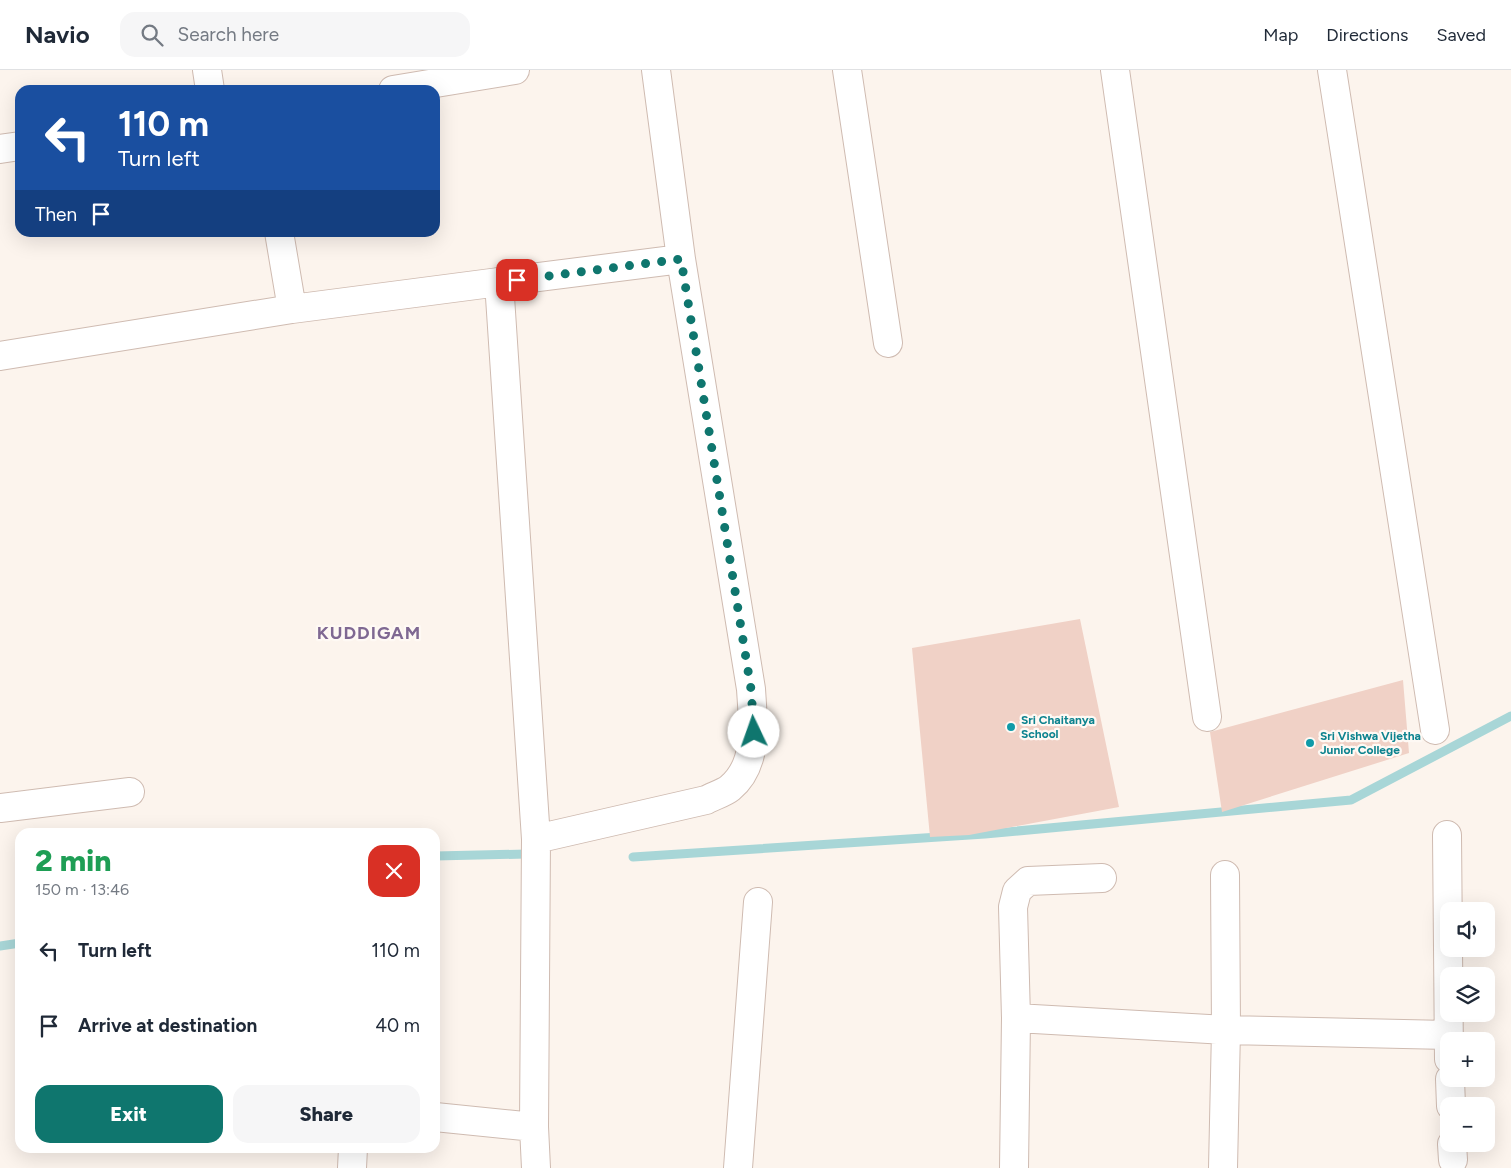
<!DOCTYPE html>
<meta charset="utf-8">
<style>
:root{--surface:#fff;--page:#f6f6f7;--text:#1f2937;--muted:#747a83;--line:#e0e1e3;--accent:#0f766e}
body{margin:0;font-family:Figtree,sans-serif;background:var(--page);color:var(--text);height:100vh;display:flex;flex-direction:column;font-size:19px;white-space:nowrap}
*{box-sizing:border-box;margin:0}
p{font-size:16px;color:var(--muted)}
.icon{flex:none;width:28px;height:28px;fill:none;stroke:currentColor;stroke-width:2;stroke-linecap:round;stroke-linejoin:round}
.map{position:relative;flex:1;overflow:hidden}
.drawer{position:absolute;left:15px;top:758px;width:425px;height:325px;display:flex;flex-direction:column;background:var(--surface);border-radius:15px;box-shadow:0 5px 20px #0002}
.drawer>*{flex:none}
.guide{position:absolute;left:15px;top:15px;width:425px;height:152px;border-radius:15px;box-shadow:0 5px 20px #0002;background:#1a4fa0;color:#fff;overflow:hidden}
.controls{position:absolute;left:1440px;top:832px;display:grid;gap:10px}
.controls a{display:grid;place-items:center;width:55px;height:55px;border-radius:10px;background:var(--surface);box-shadow:0 5px 20px #0002;font-size:25px}
.pin{position:absolute;display:grid;place-items:center;width:42px;height:42px;color:#fff;margin:-21px;border-radius:10px;box-shadow:0 2px 8px #0006}
.me{position:absolute;width:55px;margin:-28px;rotate:357deg;stroke-linejoin:round;filter:drop-shadow(0 0 4px #0008)}
.turn{display:flex;align-items:center;gap:18px;height:105px;padding:0 20px;font-size:22px}
.turn .icon{width:65px;height:65px;stroke-width:2.5}
.turn b{display:block;font-size:35px;line-height:42px}
.then{display:flex;align-items:center;height:48px;padding:0 20px;background:#0003;gap:10px;font-size:19px}
.round{display:grid;place-items:center;flex:none;width:52px;height:52px;border-radius:15px;background:var(--page)}
.head{display:flex;align-items:center;justify-content:space-between;height:85px;padding:0 20px}
h1{font-size:30px;font-weight:800;line-height:38px;color:#1e9e55}
.action{display:flex;gap:10px;margin-top:auto;padding:10px 20px}
.action a{flex:1;height:58px;border-radius:15px;background:var(--accent);color:#fff;font-size:20px;font-weight:800;line-height:58px;text-align:center}
.action a+a{background:var(--page);color:var(--text)}
ul{padding:0;list-style:none}
li{display:flex;align-items:center;gap:15px;height:75px;padding:0 20px}
li div{flex:1}
li b{display:block;font-size:19px}
li em{font-style:normal}
header{display:flex;align-items:center;gap:30px;box-sizing:border-box;height:70px;padding:0 25px;background:var(--surface);border-bottom:1px solid var(--line)}
header strong{font-size:24px}
nav{display:flex;gap:28px;margin-inline-start:auto;font-size:18px}
.search{width:350px;height:45px;background:var(--page);display:flex;align-items:center;gap:12px;box-sizing:border-box;padding:0 18px;border-radius:15px;color:var(--muted);font-size:19px}
.map>svg:first-child{display:block}
</style>
<header>
<strong>Navio</strong>
<div class="search"><svg class="icon" aria-label="search" viewBox="0 0 24 24"><circle cx="10" cy="10" r="6"/><path d="M15 15l6 6"/></svg>Search here</div>
<nav><a>Map</a><a>Directions</a><a>Saved</a></nav>
</header>
<div class="map">
<svg width="1511" height="1098" viewBox="0 0 1511 1098">
<rect width="100%" height="100%" fill="#fcf4ed"/>
<g fill="none" stroke-linecap="round" stroke-linejoin="round">
<path stroke="#a8d6d7" stroke-width="9" d="M 435,786 L 526,784
M 633,787 L 985,764 L 1351,730 L 1511,646
M 0,876 L 20,873"/>
</g>
<path fill="#f0d1c6" d="M 1080,549 L 1119,737 L 969,765 L 930,767 L 912,578 Z
M 1403,610 L 1409,683 L 1222,742 L 1210,662 Z"/>
<g fill="none" stroke-linecap="round" stroke-linejoin="round">
<defs>
<path id="minor" d="M 207,0 L 210,20
M 847,0 L 888,273
M 1115,0 L 1207,647
M 1332,0 L 1435,660
M 393,20 L 515,0
M 0,79 L 20,76
M 279,162 L 292,239 L 499,212
M 0,286 L 292,239
M 0,738 L 130,722
M 1447,765 L 1449,989
M 536,769 L 706,730 C 713,726 724,723 730,718 C 759,694 753,652 751,619 L 681,189
M 1225,805 L 1226,960 L 1448,965
M 1016,948 L 1013,837 L 1017,821 L 1028,811 L 1102,808
M 1450,1009 L 1451,1036
M 435,1047 L 534,1057
M 1452,1074 L 1453,1090
M 352,1098 L 353,1078
M 536,1098 L 534,1057 L 536,769 L 499,212 L 681,189 L 656,0
M 738,1098 L 758,832
M 1014,1098 L 1016,948 L 1226,960 L 1223,1098"/>
</defs>
<use href="#minor" stroke="#cfbbb1" stroke-width="30"/>
<use href="#minor" stroke="#fff" stroke-width="28"/>
</g>
<g fill="none" stroke-linecap="round" stroke-linejoin="round">
<path stroke="#0f766e" stroke-width="9" stroke-dasharray="0 16.2" d="M 517,210 L 681,189 L 751,619 L 754,662"/>
</g>
<g fill="#0f9aa8" stroke="#fef9f4" stroke-width="2">
<circle cx="1011" cy="657" r="5"/>
<circle cx="1310" cy="673" r="5"/>
</g>
<g text-anchor="middle" stroke-width="4.5" stroke-linejoin="round" paint-order="stroke">
<g font-size="12" font-weight="bold" fill="#0d838f" stroke="#fef9f4" text-anchor="start">
<text x="1021" y="654">Sri Chaitanya<tspan x="1021" dy="14">School</tspan></text>
<text x="1320" y="670">Sri Vishwa Vijetha<tspan x="1320" dy="14">Junior College</tspan></text>
</g>
<g font-size="18" font-weight="bold" letter-spacing="1" fill="#7f6892" stroke="#fef9f4">
<text x="369" y="569">KUDDIGAM</text>
</g>
</g>
</svg>
<div class="controls">
<a><svg class="icon" aria-label="sound" viewBox="0 0 24 24"><path d="M4 9h4l5-4v14l-5-4H4zM17 9q2 3 0 6"/></svg></a>
<a><svg class="icon" aria-label="layers" viewBox="0 0 24 24"><path d="M12 4l9 5-9 5-9-5zM3 14l9 5 9-5"/></svg></a>
<a>+</a>
<a>−</a>
</div>
<div class="pin" style="left:517px;top:210px;background:#d93025"><svg class="icon" aria-label="arrive" viewBox="0 0 24 24"><path d="M6 21V4h12l-3 4 3 4H6"/></svg></div>
<svg class="me" style="left:754px;top:662px" viewBox="-20 -20 40 40"><circle r="19" fill="#fff"/><path d="M0-13L10 11 0 6-10 11z" fill="#0f766e"/></svg>
<div class="guide">
<div class="turn"><svg class="icon" aria-label="left" viewBox="0 0 24 24"><path d="M17 20v-9H6M10 6l-5 5 5 5"/></svg><div><b>110 m</b>Turn left</div></div>
<div class="then">Then<svg class="icon" aria-label="arrive" viewBox="0 0 24 24"><path d="M6 21V4h12l-3 4 3 4H6"/></svg></div>
</div>
<section class="drawer">
<div class="head"><div><h1>2 min</h1><p>150 m · 13:46</p></div><a class="round" style="background:#d93025;color:#fff"><svg class="icon" aria-label="close" viewBox="0 0 24 24"><path d="M6 6l12 12M18 6L6 18"/></svg></a></div>
<ul>
<li><svg class="icon" aria-label="left" viewBox="0 0 24 24"><path d="M17 20v-9H6M10 6l-5 5 5 5"/></svg><div><b>Turn left</b></div><em>110 m</em></li>
<li><svg class="icon" aria-label="arrive" viewBox="0 0 24 24"><path d="M6 21V4h12l-3 4 3 4H6"/></svg><div><b>Arrive at destination</b></div><em>40 m</em></li>
</ul>
<div class="action"><a>Exit</a><a>Share</a></div>
</section>
</div>
